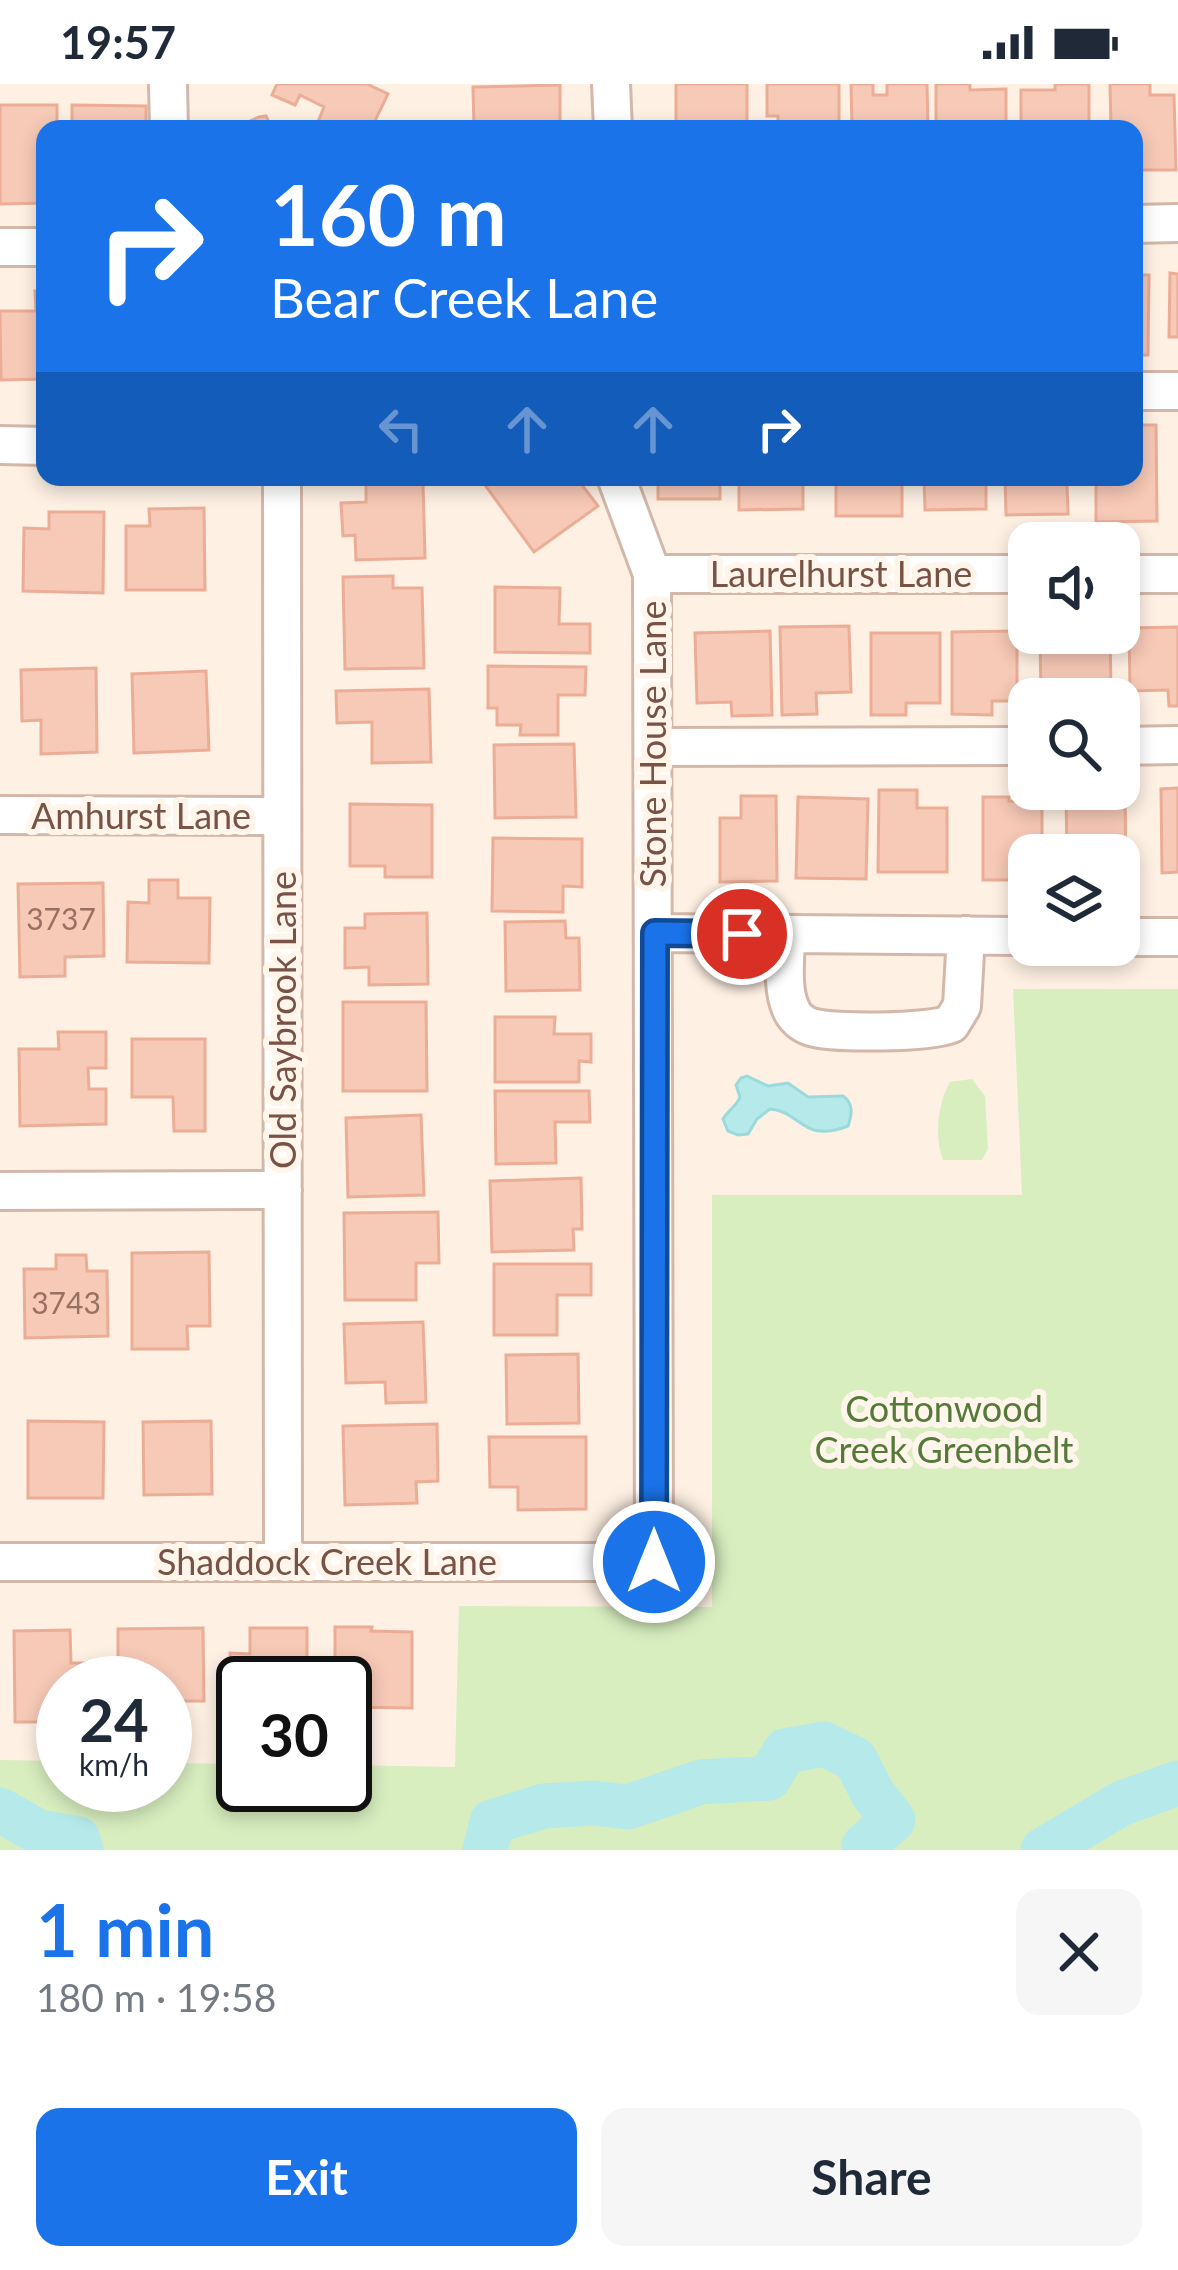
<!DOCTYPE html>
<meta charset="utf-8">
<style>
:root{--surface:#fff;--page:#f6f6f7;--text:#1f2937;--muted:#747a83;--accent:#1a73e8}
body{margin:0;font-family:Lato,sans-serif;background:var(--page);color:var(--text);height:100vh;display:flex;flex-direction:column;font-size:45px;white-space:nowrap}
*{box-sizing:border-box;margin:0}
p{font-size:39px;color:var(--muted)}
.icon{flex:none;width:66px;height:66px;fill:none;stroke:currentColor;stroke-width:2;stroke-linecap:round;stroke-linejoin:round}
.map{position:relative;height:1766px;overflow:hidden}
.drawer{display:flex;flex-direction:column;background:var(--surface);flex:1}
.drawer>*{flex:none}
.hud{position:absolute;left:36px;top:36px;width:1107px;height:366px;border-radius:24px;box-shadow:0 6px 18px #0003;background:#1a73e8;color:#fff;overflow:hidden}
.buttons{position:absolute;left:1008px;top:438px;display:grid;gap:24px}
.buttons a{display:grid;place-items:center;width:132px;height:132px;border-radius:24px;background:var(--surface);box-shadow:0 6px 18px #0003;font-size:60px}
.speed{position:absolute;left:36px;top:1572px;display:flex;gap:24px;font-size:60px;font-weight:700;text-align:center}
.speed>*{display:grid;place-content:center;width:156px;height:156px;border-radius:50%;background:var(--surface);box-shadow:0 6px 18px #0003;line-height:1}
.speed small{font-size:30px;font-weight:400}
.speed .limit{border:6px solid #111;border-radius:18px;background:#fff;color:#111}
.pin{position:absolute;display:grid;place-items:center;width:102px;height:102px;color:#fff;margin:-51px;border:6px solid #fff;border-radius:50%;box-shadow:0 3px 12px #0007}
.me{position:absolute;width:132px;margin:-66px;rotate:0deg;stroke-linejoin:round;filter:drop-shadow(0 0 9px #0008)}
.turn{display:flex;align-items:center;gap:42px;height:252px;padding:0 36px;font-size:54px}
.turn .icon{width:156px;height:156px;stroke-width:2.5}
.turn b{display:block;font-size:84px;line-height:102px}
.lanes{display:flex;align-items:center;height:114px;padding:0 36px;background:#0003;justify-content:center;gap:60px;direction:ltr}
.lanes .off{opacity:.35}
.round{display:grid;place-items:center;flex:none;width:126px;height:126px;border-radius:24px;background:var(--page)}
.head{display:flex;align-items:center;justify-content:space-between;height:204px;padding:0 36px}
h1{font-size:72px;font-weight:700;line-height:90px;color:var(--accent)}
.action{display:flex;gap:24px;margin-top:auto;padding:24px 36px}
.action a{flex:1;height:138px;border-radius:24px;background:var(--accent);color:#fff;font-size:48px;font-weight:700;line-height:138px;text-align:center}
.action a+a{background:var(--page);color:var(--text)}
.status{display:flex;justify-content:space-between;align-items:center;height:84px;padding:0 60px;background:var(--surface);direction:ltr}
.status svg{height:33px;fill:currentColor}
.map>svg:first-child{display:block}
</style>
<div class="status"><b>19:57</b><svg viewBox="0 0 49 12"><path d="M0 12V9h3v3zM5 12V6h3v6zM10 12V3h3v9zM15 12V0h3v12zM26 1h20v11H26zM47 4h2v5h-2z"/></svg></div>
<div class="map">
<svg width="1178" height="1766" viewBox="0 0 1178 1766">
<rect width="100%" height="100%" fill="#fef0e3"/>
<path fill="#d8eebf" d="M 1013,905 L 1178,905 L 1178,1766 L 0,1766 L 0,1676 L 63,1677 L 63,1701 L 165,1701 L 165,1679 L 243,1680 L 243,1701 L 345,1701 L 345,1681 L 455,1683 L 459,1522 L 712,1523 L 712,1111 L 1022,1111 Z
M 972,995 L 985,1012 L 988,1065 L 982,1076 L 943,1076 C 934,1053 938,1018 950,998 Z"/>
<path fill="#b5e9ea" stroke="#9adadd" stroke-width="3" d="M 747,992 L 768,1002 L 788,999 L 808,1013 L 843,1012 C 854,1020 852,1030 848,1042 C 802,1060 801,1027 770,1025 L 757,1035 L 748,1050 L 738,1051 L 728,1047 L 723,1035 C 728,1026 737,1022 740,1013 L 736,1001 L 741,994 Z"/>
<g fill="none" stroke-linecap="round" stroke-linejoin="round">
<path stroke="#b5e9ea" stroke-width="45" d="M 0,1726 L 39,1748 L 78,1755 L 81,1766
M 485,1766 L 492,1738 L 544,1722 L 593,1719 L 628,1723 L 701,1698 L 769,1694 L 785,1667 L 824,1660 L 855,1675 L 873,1710 L 893,1736 L 864,1762 L 867,1766
M 1043,1766 L 1122,1719 L 1178,1699"/>
</g>
<path fill="#f7c9b7" stroke="#ebad96" stroke-width="3" d="M 277,0 L 367,0 L 388,10 L 371,45 L 315,45 L 324,23 L 300,11 L 295,21 L 272,11 Z
M 676,0 L 747,0 L 747,45 L 676,45 Z
M 767,0 L 839,0 L 839,45 L 778,45 L 778,32 L 767,32 Z
M 851,0 L 873,0 L 873,11 L 887,11 L 887,0 L 927,0 L 928,45 L 852,45 Z
M 936,0 L 970,0 L 970,6 L 1006,5 L 1006,45 L 936,45 Z
M 1055,0 L 1089,0 L 1089,45 L 1021,45 L 1021,6 L 1055,6 Z
M 1110,0 L 1150,0 L 1150,11 L 1174,11 L 1176,86 L 1134,86 L 1134,45 L 1111,45 Z
M 560,1 L 560,45 L 474,45 L 473,3 Z
M 0,21 L 57,21 L 57,45 L 45,45 L 45,119 L 0,120 Z
M 72,21 L 146,22 L 146,45 L 72,45 Z
M 266,32 L 272,45 L 232,45 L 259,33 Z
M 1170,189 L 1178,190 L 1178,253 L 1169,253 Z
M 1134,191 L 1149,191 L 1148,271 L 1134,271 Z
M 35,207 L 45,207 L 45,295 L 1,296 L 0,227 L 36,227 Z
M 1134,341 L 1156,341 L 1157,437 L 1096,438 L 1096,393 L 1134,393 Z
M 487,393 L 576,393 L 598,422 L 534,468 L 482,397 Z
M 658,393 L 720,393 L 720,415 L 658,415 Z
M 739,393 L 803,393 L 803,425 L 739,426 Z
M 836,393 L 902,393 L 902,432 L 836,432 Z
M 924,393 L 986,393 L 986,425 L 925,426 Z
M 1005,393 L 1075,393 L 1075,400 L 1067,400 L 1068,430 L 1006,431 Z
M 423,399 L 425,474 L 356,476 L 355,451 L 343,452 L 341,419 L 366,418 L 366,400 Z
M 204,424 L 205,506 L 126,506 L 126,442 L 150,442 L 149,425 Z
M 49,428 L 104,428 L 103,509 L 23,507 L 24,444 L 49,445 Z
M 393,492 L 393,504 L 422,504 L 424,584 L 345,585 L 343,493 Z
M 495,503 L 560,504 L 559,540 L 590,540 L 590,569 L 495,568 Z
M 849,542 L 851,608 L 816,609 L 817,630 L 782,631 L 780,543 Z
M 1178,543 L 1178,622 L 1169,622 L 1168,606 L 1130,607 L 1129,544 Z
M 770,547 L 772,631 L 732,632 L 731,618 L 697,619 L 695,549 Z
M 1017,547 L 1017,617 L 992,617 L 992,631 L 952,630 L 952,548 Z
M 871,549 L 940,549 L 940,619 L 906,619 L 906,631 L 871,631 Z
M 1040,549 L 1110,549 L 1111,607 L 1073,607 L 1074,615 L 1041,615 Z
M 488,582 L 586,583 L 585,611 L 558,611 L 558,651 L 520,651 L 521,641 L 497,641 L 497,624 L 488,624 Z
M 96,584 L 97,668 L 41,670 L 41,636 L 22,637 L 21,586 Z
M 206,587 L 209,666 L 134,669 L 132,590 Z
M 429,605 L 431,678 L 372,679 L 372,638 L 337,639 L 336,607 Z
M 574,660 L 576,733 L 495,734 L 494,661 Z
M 1178,704 L 1178,788 L 1162,789 L 1161,705 Z
M 879,706 L 917,706 L 917,724 L 947,724 L 947,788 L 878,788 Z
M 1125,709 L 1126,787 L 1119,787 L 1119,771 L 1067,771 L 1066,710 Z
M 741,712 L 776,712 L 777,797 L 720,798 L 720,734 L 741,734 Z
M 798,713 L 868,715 L 866,795 L 796,794 Z
M 983,713 L 1009,713 L 1009,717 L 1042,718 L 1042,771 L 1029,771 L 1029,796 L 983,796 Z
M 350,720 L 432,721 L 432,793 L 385,793 L 385,782 L 350,782 Z
M 493,754 L 582,755 L 582,803 L 563,802 L 563,828 L 492,827 Z
M 149,796 L 178,796 L 178,814 L 210,814 L 209,879 L 127,878 L 128,818 L 149,819 Z
M 103,799 L 104,872 L 65,873 L 65,892 L 20,893 L 18,800 Z
M 427,829 L 428,900 L 369,901 L 369,883 L 345,884 L 345,844 L 365,844 L 365,830 Z
M 565,837 L 566,854 L 579,854 L 580,906 L 506,907 L 505,838 Z
M 343,918 L 426,918 L 427,1007 L 343,1007 Z
M 495,933 L 555,933 L 554,950 L 591,950 L 591,978 L 579,977 L 579,998 L 495,998 Z
M 58,948 L 106,948 L 106,984 L 88,984 L 89,1005 L 106,1005 L 106,1040 L 20,1042 L 19,965 L 59,965 Z
M 132,955 L 205,955 L 205,1047 L 174,1047 L 173,1013 L 132,1013 Z
M 495,1007 L 589,1007 L 590,1038 L 555,1038 L 556,1079 L 496,1080 Z
M 421,1031 L 424,1111 L 348,1113 L 346,1034 Z
M 581,1094 L 582,1145 L 573,1145 L 574,1166 L 492,1168 L 490,1097 Z
M 438,1128 L 439,1179 L 416,1179 L 416,1216 L 345,1216 L 344,1129 Z
M 209,1168 L 210,1242 L 187,1242 L 188,1265 L 132,1265 L 132,1169 Z
M 56,1171 L 86,1171 L 87,1187 L 107,1187 L 108,1252 L 25,1254 L 24,1185 L 56,1185 Z
M 494,1180 L 591,1180 L 591,1211 L 557,1211 L 557,1251 L 494,1251 Z
M 423,1238 L 426,1318 L 386,1319 L 385,1298 L 346,1299 L 344,1240 Z
M 578,1270 L 579,1339 L 507,1340 L 506,1271 Z
M 28,1337 L 104,1338 L 103,1414 L 28,1414 Z
M 211,1337 L 212,1410 L 144,1411 L 143,1338 Z
M 437,1340 L 438,1397 L 416,1398 L 417,1419 L 345,1421 L 343,1342 Z
M 489,1353 L 586,1353 L 586,1425 L 518,1426 L 518,1403 L 490,1403 Z
M 335,1543 L 372,1543 L 371,1547 L 412,1548 L 412,1624 L 345,1623 L 345,1599 L 335,1599 Z
M 203,1544 L 204,1617 L 165,1617 L 165,1599 L 118,1599 L 118,1545 Z
M 250,1544 L 307,1544 L 307,1599 L 243,1599 L 243,1625 L 231,1625 L 230,1569 L 250,1570 Z
M 70,1546 L 71,1579 L 90,1579 L 90,1599 L 63,1599 L 63,1638 L 15,1638 L 14,1547 Z"/>
<g fill="none" stroke-linecap="round" stroke-linejoin="round">
<defs>
<path id="minor" d="M 168,0 L 169,45
M 611,0 L 613,45
M 1134,140 L 1178,139
M 0,163 L 45,163
M 1134,307 L 1178,307
M 0,361 L 45,362
M 282,393 L 283,1478
M 652,490 L 1029,490
M 1119,490 L 1178,490
M 1119,662 L 1178,661
M 653,663 L 1029,662
M 0,731 L 282,732
M 654,849 L 1029,852
M 786,850 C 786,872 781,904 791,925 C 794,933 802,940 811,943 C 833,950 929,949 951,940 L 962,922 L 966,851
M 1119,853 L 1178,853
M 0,1107 L 283,1106
M 0,1478 L 654,1478 L 652,490 L 616,393"/>
</defs>
<use href="#minor" stroke="#d3b8aa" stroke-width="42"/>
<use href="#minor" stroke="#fff" stroke-width="36"/>
</g>
<g fill="none" stroke-linecap="round" stroke-linejoin="round">
<defs>
<path id="route" d="M 654,1478 L 655,849 L 742,850"/>
</defs>
<use href="#route" stroke="#114b97" stroke-width="30"/>
<use href="#route" stroke="#1a73e8" stroke-width="21"/>
</g>
<g text-anchor="middle" stroke-width="12" stroke-linejoin="round" paint-order="stroke">
<g font-size="30" fill="#987062">
<text x="61" y="846">3737</text>
<text x="66" y="1230">3743</text>
</g>
<g font-size="36" fill="#795246" stroke="#fff5eb">
<text x="841" y="503">Laurelhurst Lane</text>
<text transform="translate(653 660) rotate(-90)" y="13">Stone House Lane</text>
<text x="141" y="745">Amhurst Lane</text>
<text transform="translate(283 936) rotate(-90)" y="13">Old Saybrook Lane</text>
<text x="327" y="1491">Shaddock Creek Lane</text>
</g>
<g font-size="36" fill="#547a3a" stroke="#fff5eb">
<text x="944" y="1338">Cottonwood<tspan x="944" dy="41">Creek Greenbelt</tspan></text>
</g>
</g>
</svg>
<div class="buttons">
<a><svg class="icon" aria-label="sound" viewBox="0 0 24 24"><path d="M4 9h4l5-4v14l-5-4H4zM17 9q2 3 0 6"/></svg></a>
<a><svg class="icon" aria-label="search" viewBox="0 0 24 24"><circle cx="10" cy="10" r="6"/><path d="M15 15l6 6"/></svg></a>
<a><svg class="icon" aria-label="layers" viewBox="0 0 24 24"><path d="M12 4l9 5-9 5-9-5zM3 14l9 5 9-5"/></svg></a>
</div>
<div class="speed"><div>24<small>km/h</small></div><div class="limit">30</div></div>
<div class="pin" style="left:742px;top:850px;background:#d93025"><svg class="icon" aria-label="arrive" viewBox="0 0 24 24"><path d="M6 21V4h12l-3 4 3 4H6"/></svg></div>
<svg class="me" style="left:654px;top:1478px" viewBox="-20 -20 40 40"><circle r="17" fill="#1a73e8" stroke="#fff" stroke-width="3"/><path d="M0-11L8 9 0 5-8 9z" fill="#fff"/></svg>
<div class="hud">
<div class="turn"><svg class="icon" aria-label="right" viewBox="0 0 24 24"><path d="M7 20v-9h11M14 6l5 5-5 5"/></svg><div><b>160 m</b>Bear Creek Lane</div></div>
<div class="lanes"><svg class="icon off" aria-label="left" viewBox="0 0 24 24"><path d="M17 20v-9H6M10 6l-5 5 5 5"/></svg><svg class="icon off" aria-label="ahead" viewBox="0 0 24 24"><path d="M12 20V5M6 11l6-6 6 6"/></svg><svg class="icon off" aria-label="ahead" viewBox="0 0 24 24"><path d="M12 20V5M6 11l6-6 6 6"/></svg><svg class="icon" aria-label="right" viewBox="0 0 24 24"><path d="M7 20v-9h11M14 6l5 5-5 5"/></svg></div>
</div>
</div>
<section class="drawer">
<div class="head"><div><h1>1 min</h1><p>180 m · 19:58</p></div><a class="round"><svg class="icon" aria-label="close" viewBox="0 0 24 24"><path d="M6 6l12 12M18 6L6 18"/></svg></a></div>
<div class="action"><a>Exit</a><a>Share</a></div>
</section>
